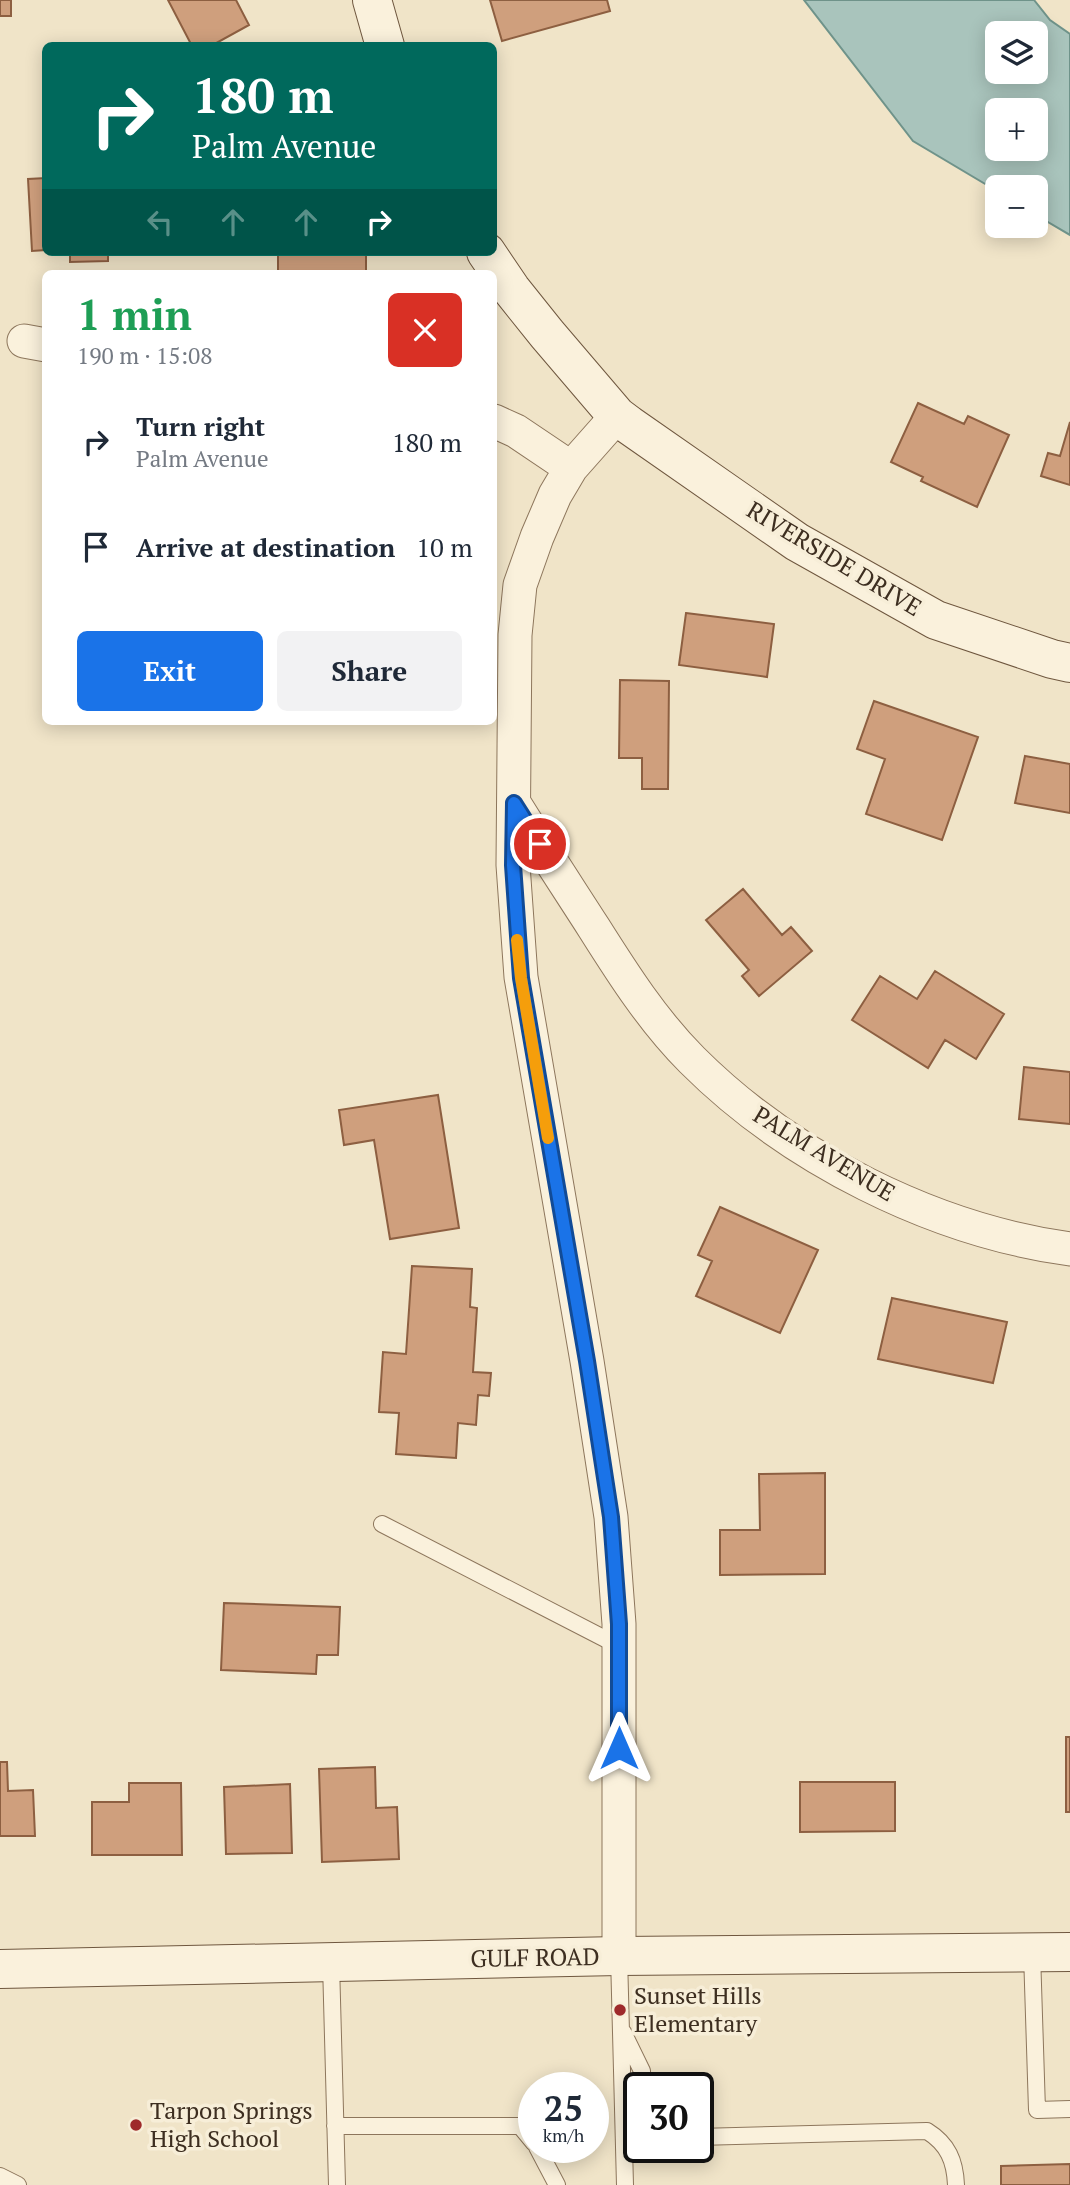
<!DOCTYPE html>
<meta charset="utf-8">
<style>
:root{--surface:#fff;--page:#f2f2f3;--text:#1f2937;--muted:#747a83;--accent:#1a73e8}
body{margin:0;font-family:"PT Serif",serif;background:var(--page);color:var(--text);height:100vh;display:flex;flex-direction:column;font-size:26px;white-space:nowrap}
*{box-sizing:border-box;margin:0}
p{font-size:23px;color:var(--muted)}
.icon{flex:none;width:38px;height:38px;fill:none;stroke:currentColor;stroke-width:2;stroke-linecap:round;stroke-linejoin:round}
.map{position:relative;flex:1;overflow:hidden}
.side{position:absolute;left:42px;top:270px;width:455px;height:455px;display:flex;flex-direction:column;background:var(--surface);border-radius:10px;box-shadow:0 4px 18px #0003}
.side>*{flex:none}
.guide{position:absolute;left:42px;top:42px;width:455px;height:214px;border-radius:10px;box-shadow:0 4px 18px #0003;background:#00695c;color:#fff;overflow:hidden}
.fabs{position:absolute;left:985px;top:21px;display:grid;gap:14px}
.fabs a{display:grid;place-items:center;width:63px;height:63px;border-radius:10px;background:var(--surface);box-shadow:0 4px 18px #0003;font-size:35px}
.speed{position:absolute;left:518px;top:2072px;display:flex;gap:14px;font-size:35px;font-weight:700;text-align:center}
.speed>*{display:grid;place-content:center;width:91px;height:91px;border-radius:50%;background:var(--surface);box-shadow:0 4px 18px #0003;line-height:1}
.speed small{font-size:18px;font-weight:400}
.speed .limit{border:4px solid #111;border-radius:10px;background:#fff;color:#111}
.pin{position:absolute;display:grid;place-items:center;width:60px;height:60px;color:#fff;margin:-30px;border:4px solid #fff;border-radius:50%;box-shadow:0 2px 7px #0007}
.me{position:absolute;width:77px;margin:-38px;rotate:0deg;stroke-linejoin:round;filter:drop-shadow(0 0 5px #0008)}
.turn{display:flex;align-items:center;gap:24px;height:147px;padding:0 35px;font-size:32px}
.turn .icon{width:91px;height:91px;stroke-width:2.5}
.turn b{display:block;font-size:49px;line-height:60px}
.lanes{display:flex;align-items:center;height:66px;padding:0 35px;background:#0003;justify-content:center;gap:35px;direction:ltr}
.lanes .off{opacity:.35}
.round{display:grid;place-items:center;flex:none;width:74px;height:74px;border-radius:10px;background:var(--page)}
.summary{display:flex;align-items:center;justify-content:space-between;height:119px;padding:0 35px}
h1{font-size:42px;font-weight:800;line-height:52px;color:#1e9e55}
.button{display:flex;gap:14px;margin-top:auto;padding:14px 35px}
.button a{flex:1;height:80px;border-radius:10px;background:var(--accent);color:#fff;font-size:28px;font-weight:800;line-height:80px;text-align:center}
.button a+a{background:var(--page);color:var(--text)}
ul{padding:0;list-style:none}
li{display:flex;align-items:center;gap:21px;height:105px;padding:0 35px}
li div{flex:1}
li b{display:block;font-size:26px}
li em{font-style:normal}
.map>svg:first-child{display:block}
</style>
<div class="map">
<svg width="1070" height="2185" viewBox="0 0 1070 2185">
<rect width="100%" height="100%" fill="#f0e4c8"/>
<path fill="#a9c4bc" stroke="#6f938a" stroke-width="2" fill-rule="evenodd" d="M 804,0 L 1034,0 L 1050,20 L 1070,34 L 1070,235 L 1036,215 L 1036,187 L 998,187 L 997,191 L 913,141 ZM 998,33 L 1036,33 L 1036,72 L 998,72 ZM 998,110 L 1036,110 L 1036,149 L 998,149 Z"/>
<path fill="#cf9f7d" stroke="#8d5f41" stroke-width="2" d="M 0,0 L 11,0 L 11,16 L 0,16 Z
M 168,0 L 236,0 L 249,25 L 211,46 L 192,46 Z
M 490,0 L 607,0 L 610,11 L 502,41 Z
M 46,178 L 46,250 L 32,251 L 28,179 Z
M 70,252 L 108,252 L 108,261 L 70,262 Z
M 278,252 L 366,252 L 366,273 L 278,273 Z
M 918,403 L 964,424 L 968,416 L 1009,435 L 977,507 L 921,481 L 923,477 L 891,462 Z
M 1070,422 L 1070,485 L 1041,476 L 1048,453 L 1060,456 Z
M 686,613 L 774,624 L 767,677 L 679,665 Z
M 620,680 L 669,681 L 668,789 L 642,789 L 642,758 L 619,758 Z
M 874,701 L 978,737 L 942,840 L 866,814 L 885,759 L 857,749 Z
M 1025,756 L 1070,764 L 1070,813 L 1015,803 Z
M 743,889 L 782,935 L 791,927 L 812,951 L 759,996 L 742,976 L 749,970 L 706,920 Z
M 935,971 L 1004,1014 L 976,1059 L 945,1040 L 928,1068 L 852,1020 L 880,976 L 917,999 Z
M 1024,1067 L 1070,1072 L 1070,1124 L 1019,1119 Z
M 438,1095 L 459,1228 L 390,1239 L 374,1140 L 344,1145 L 339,1110 Z
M 720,1207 L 818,1250 L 780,1333 L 696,1296 L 712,1261 L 698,1255 Z
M 412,1266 L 472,1269 L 470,1307 L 477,1308 L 473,1372 L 491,1373 L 489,1396 L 478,1395 L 476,1425 L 458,1423 L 456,1458 L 396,1454 L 399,1413 L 379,1412 L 383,1352 L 406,1354 Z
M 892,1298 L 1007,1322 L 993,1383 L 878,1359 Z
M 825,1473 L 825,1574 L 720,1575 L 720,1530 L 760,1530 L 759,1474 Z
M 224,1603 L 340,1607 L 338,1655 L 317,1655 L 316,1674 L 221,1670 Z
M 1066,1737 L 1070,1737 L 1070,1812 L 1066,1812 Z
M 0,1762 L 7,1762 L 8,1791 L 33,1790 L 35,1836 L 0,1836 Z
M 375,1767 L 376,1808 L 397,1807 L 399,1859 L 322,1862 L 319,1769 Z
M 800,1782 L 895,1782 L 895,1831 L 800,1832 Z
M 129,1783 L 181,1783 L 182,1855 L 92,1855 L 92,1802 L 129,1802 Z
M 290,1784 L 292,1853 L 226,1854 L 224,1787 Z
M 1070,2164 L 1070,2185 L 1001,2185 L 1001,2166 Z"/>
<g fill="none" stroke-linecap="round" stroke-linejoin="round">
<defs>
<path id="lane" d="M 382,1524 L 619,1646
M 1032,1953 L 1037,2110 L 1070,2109
M 619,1956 L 625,2185
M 331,1963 L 337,2185
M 623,2032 L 642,2071 L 642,2088
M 335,2126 L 520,2126 L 534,2143
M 698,2137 L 927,2131 C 948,2144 955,2161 956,2185
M 537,2147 L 557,2185
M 0,2176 L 18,2185"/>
<path id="street" d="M 24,341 L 46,345
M 617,416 L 571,468 L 555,495 L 537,537 L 520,585 L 515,635 L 513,865 L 521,977 L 587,1361 L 611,1517 L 619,1624 L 619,1956
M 494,421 L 516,431 L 571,468
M 514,803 C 540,845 567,886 594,928 C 623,974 653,1021 692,1060 C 790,1158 933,1230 1070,1249"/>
<path id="secondary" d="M 372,0 L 385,46
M 486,252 L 511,289 L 547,334 L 617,416 L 629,425 L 797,542 L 936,620 L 1052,659 L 1070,663
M 0,1969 L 619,1956 L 1070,1952"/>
</defs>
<use href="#lane" stroke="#8d765c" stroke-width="18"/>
<use href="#street" stroke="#8d765c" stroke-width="35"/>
<use href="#secondary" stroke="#6f573f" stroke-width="40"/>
<use href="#lane" stroke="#faf1dc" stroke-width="16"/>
<use href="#street" stroke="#faf1dc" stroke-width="33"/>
<use href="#secondary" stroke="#faf1dc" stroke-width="38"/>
</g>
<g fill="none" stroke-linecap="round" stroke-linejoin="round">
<defs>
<path id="route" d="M 540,844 L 514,803 L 513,865 L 521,978 L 587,1361 L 611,1517 L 619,1624 L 619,1748"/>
</defs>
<use href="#route" stroke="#114b97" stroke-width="18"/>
<use href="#route" stroke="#1a73e8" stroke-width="12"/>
<path stroke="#f59e0b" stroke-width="12" d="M 517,940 L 521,978 L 548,1138"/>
</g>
<g fill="#9e2a2b" stroke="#f7eed8" stroke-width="2.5">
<circle cx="620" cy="2010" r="7"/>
<circle cx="136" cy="2125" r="7"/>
</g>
<g text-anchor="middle" stroke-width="7" stroke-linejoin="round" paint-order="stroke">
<g font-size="24" fill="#3d2e20" stroke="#f7eed8">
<text transform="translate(834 559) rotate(31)" y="8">RIVERSIDE DRIVE</text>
<text transform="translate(824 1154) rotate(31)" y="8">PALM AVENUE</text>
<text transform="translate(535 1958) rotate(-1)" y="8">GULF ROAD</text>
</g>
<g font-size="24" fill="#3d2e20" stroke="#f7eed8" text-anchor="start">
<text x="634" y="2004">Sunset Hills<tspan x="634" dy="28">Elementary</tspan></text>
<text x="150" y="2119">Tarpon Springs<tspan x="150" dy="28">High School</tspan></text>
</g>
</g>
</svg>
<div class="fabs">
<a><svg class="icon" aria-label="layers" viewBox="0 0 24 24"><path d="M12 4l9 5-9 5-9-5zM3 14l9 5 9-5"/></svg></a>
<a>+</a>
<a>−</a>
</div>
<div class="speed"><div>25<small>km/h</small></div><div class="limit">30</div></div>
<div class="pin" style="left:540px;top:844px;background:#d93025"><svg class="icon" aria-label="arrive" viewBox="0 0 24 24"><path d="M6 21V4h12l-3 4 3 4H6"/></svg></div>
<svg class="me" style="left:619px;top:1748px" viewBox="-20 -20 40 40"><path d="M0-17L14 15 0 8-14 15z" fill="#1a73e8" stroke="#fff" stroke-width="4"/></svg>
<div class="guide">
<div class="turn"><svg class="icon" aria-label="right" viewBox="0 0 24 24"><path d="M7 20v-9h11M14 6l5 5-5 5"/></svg><div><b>180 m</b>Palm Avenue</div></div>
<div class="lanes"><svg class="icon off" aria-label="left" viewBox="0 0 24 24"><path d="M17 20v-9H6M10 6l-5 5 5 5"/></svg><svg class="icon off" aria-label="ahead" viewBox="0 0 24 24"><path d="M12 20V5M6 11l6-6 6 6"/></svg><svg class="icon off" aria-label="ahead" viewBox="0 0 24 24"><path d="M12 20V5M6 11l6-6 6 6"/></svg><svg class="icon" aria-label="right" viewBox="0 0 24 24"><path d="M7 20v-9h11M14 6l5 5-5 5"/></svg></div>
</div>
<section class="side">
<div class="summary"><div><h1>1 min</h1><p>190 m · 15:08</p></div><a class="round" style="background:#d93025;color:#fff"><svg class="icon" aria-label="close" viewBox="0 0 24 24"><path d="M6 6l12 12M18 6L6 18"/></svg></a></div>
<ul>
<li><svg class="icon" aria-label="right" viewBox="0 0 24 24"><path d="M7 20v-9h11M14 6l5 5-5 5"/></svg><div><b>Turn right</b><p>Palm Avenue</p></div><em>180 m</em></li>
<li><svg class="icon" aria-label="arrive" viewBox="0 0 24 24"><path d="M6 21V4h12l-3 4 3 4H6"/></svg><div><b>Arrive at destination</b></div><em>10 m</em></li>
</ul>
<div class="button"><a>Exit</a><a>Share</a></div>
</section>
</div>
